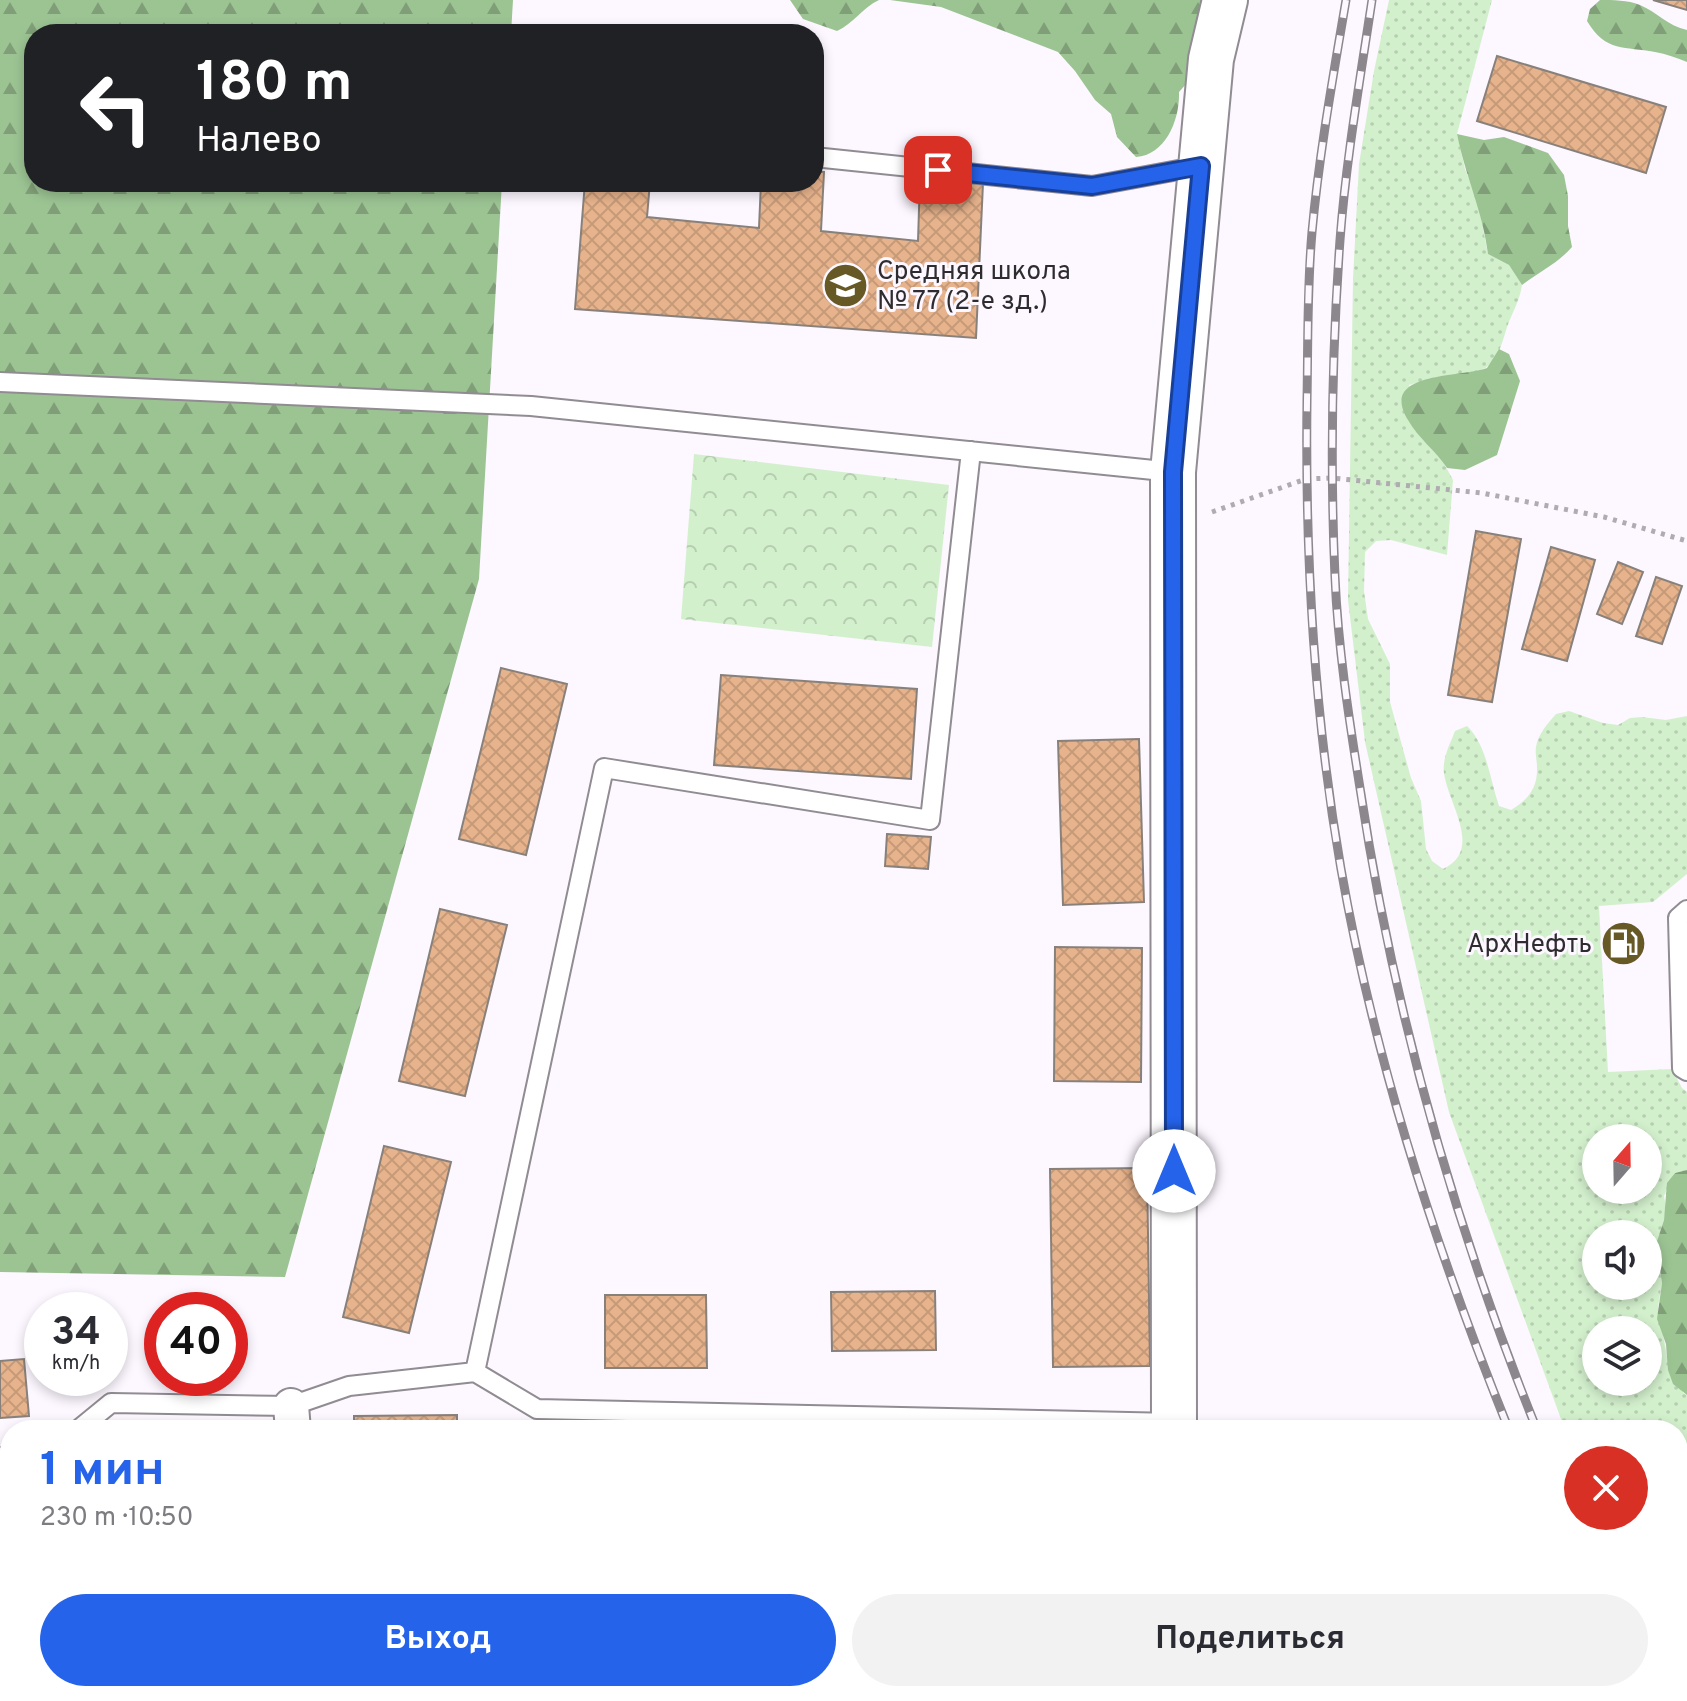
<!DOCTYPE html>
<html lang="ru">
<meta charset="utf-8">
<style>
:root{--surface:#fff;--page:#f2f2f3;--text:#2b2b33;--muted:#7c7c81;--accent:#2563eb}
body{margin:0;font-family:Overpass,sans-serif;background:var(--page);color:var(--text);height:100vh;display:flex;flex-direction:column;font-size:30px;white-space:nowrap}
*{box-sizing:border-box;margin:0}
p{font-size:26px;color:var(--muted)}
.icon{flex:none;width:44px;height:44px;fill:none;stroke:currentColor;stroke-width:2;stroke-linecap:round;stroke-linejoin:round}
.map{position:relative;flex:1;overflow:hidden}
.details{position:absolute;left:0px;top:1420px;width:1688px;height:282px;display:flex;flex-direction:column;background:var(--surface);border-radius:32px 32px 0 0;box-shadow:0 4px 12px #0003}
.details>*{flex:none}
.guide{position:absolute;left:24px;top:24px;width:800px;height:168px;border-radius:32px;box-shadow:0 4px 12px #0003;background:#202124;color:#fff;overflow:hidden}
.needle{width:52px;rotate:20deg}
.tools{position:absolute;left:1582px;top:1124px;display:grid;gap:16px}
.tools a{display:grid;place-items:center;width:80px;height:80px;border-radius:50%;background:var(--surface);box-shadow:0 4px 12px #0003;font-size:40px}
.speed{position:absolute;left:24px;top:1292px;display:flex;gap:16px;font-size:40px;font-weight:700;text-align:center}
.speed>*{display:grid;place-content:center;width:104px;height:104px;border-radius:50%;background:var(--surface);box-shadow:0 4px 12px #0003;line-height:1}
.speed small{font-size:20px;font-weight:400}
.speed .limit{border:12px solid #d22;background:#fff;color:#111}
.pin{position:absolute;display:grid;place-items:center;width:68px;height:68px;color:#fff;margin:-34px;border-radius:16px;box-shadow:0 4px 12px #0006}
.me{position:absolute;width:88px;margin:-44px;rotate:0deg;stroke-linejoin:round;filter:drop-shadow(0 0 6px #0008)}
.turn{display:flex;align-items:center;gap:28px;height:168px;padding:0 40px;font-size:36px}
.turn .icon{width:104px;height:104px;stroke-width:2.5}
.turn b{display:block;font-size:56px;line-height:68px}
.round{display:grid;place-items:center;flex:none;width:84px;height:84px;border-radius:42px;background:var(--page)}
.head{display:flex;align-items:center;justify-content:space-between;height:136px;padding:0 40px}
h1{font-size:48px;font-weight:700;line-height:60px;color:var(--accent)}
.cta{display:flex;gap:16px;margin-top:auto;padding:16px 40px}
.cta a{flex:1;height:92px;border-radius:48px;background:var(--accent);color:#fff;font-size:32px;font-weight:700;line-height:92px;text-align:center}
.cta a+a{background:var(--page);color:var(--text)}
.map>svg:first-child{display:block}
</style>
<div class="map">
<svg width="1687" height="1701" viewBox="0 0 1687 1701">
<defs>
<pattern id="grass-dots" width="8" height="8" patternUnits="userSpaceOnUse" patternTransform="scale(2)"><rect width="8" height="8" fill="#d3f0cd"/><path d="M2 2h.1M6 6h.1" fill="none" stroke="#b5ceb0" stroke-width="1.8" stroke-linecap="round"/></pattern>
<pattern id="forest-firs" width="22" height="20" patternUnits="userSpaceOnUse" patternTransform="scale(2)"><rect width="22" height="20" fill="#9cc493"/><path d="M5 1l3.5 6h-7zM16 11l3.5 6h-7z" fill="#809f78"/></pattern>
<pattern id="park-crowns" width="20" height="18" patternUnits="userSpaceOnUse" patternTransform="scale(2)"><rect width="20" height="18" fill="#d3f0cd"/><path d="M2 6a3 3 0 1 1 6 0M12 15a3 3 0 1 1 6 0" fill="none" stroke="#b5ceb0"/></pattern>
<pattern id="building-cross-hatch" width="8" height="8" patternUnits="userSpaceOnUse" patternTransform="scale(2)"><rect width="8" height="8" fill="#e7b38c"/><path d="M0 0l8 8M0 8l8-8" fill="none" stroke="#c69a79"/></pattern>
</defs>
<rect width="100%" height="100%" fill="#fdf7ff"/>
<path fill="url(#grass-dots)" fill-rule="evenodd" d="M 1389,0 L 1492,0 L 1457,134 L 1465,169 L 1478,202 L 1488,254 L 1509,265 L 1522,285 C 1520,300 1512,313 1507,327 C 1503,340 1499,357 1488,366 C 1478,375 1427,379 1409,385 L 1424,440 L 1441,458 L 1453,480 L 1447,555 L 1391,540 L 1376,541 L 1365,552 L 1364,591 L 1368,619 L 1390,664 L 1390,702 L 1411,778 L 1421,801 L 1426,849 L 1432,861 L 1443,869 C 1484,850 1448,804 1444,773 C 1442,759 1450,744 1455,731 L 1467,726 C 1487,745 1490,780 1499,806 L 1511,810 C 1528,800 1538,788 1537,767 C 1537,761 1535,754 1536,747 C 1538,734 1548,723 1556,714 L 1569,711 L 1603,723 L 1618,725 L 1630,718 L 1642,717 L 1666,720 L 1687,716 L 1687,874 L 1653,902 L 1599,906 L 1608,1072 L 1672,1069 L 1682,1088 L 1687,1092 L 1687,1170 L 1675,1173 L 1664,1196 L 1666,1207 L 1664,1220 L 1656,1244 L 1662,1283 L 1658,1307 L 1667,1357 L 1683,1393 L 1687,1395 L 1687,1701 L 1669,1701 L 1665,1692 L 1678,1692 L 1678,1430 L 1565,1430 L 1449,1112 L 1365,742 L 1348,600 L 1353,279 L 1359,164 L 1374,71 ZM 1596,1138 L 1648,1138 L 1648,1190 L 1596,1190 ZM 1596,1234 L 1648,1234 L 1648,1286 L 1596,1286 ZM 1596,1330 L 1648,1330 L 1648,1382 L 1596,1382 Z"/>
<path fill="url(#forest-firs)" d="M 0,0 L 513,0 L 511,34 L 34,34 L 34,182 L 502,182 L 479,579 L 285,1277 L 0,1272 Z
M 790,0 L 879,0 C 862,8 853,24 837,31 L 803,19 Z
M 890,0 L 1210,0 L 1187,83 L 1179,92 C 1180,119 1166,155 1136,157 L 1117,137 L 1111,114 L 1095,100 L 1075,71 L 1058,52 L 941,7 Z
M 1600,0 C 1614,0 1627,0 1640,5 C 1657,12 1668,26 1687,30 L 1687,62 C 1677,58 1666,54 1655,52 C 1625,46 1606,53 1587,21 L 1590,9 Z
M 1457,134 L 1484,140 L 1504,137 L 1548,153 L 1564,175 L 1568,196 L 1568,226 L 1572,247 C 1557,264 1539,272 1522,285 L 1509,265 L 1488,254 C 1483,212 1465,175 1457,134 Z
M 1499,349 L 1509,354 L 1520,381 L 1497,455 L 1465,470 L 1447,468 C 1436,451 1418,438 1408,420 C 1378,371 1460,378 1487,368 Z
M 1687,1170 L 1687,1395 L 1673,1384 L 1668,1370 L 1666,1344 L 1657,1319 L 1662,1283 L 1656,1244 L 1664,1220 L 1667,1183 L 1675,1173 Z"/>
<path fill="url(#park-crowns)" d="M 694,454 L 949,485 L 932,647 L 681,619 Z"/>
<path fill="url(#building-cross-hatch)" stroke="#88817b" stroke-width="2" d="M 1653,0 L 1687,0 L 1687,10 Z
M 1497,56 L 1666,107 L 1646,173 L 1477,121 Z
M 814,171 L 824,172 L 821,231 L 918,241 L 920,178 L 983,183 L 976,338 L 575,309 L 585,182 L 650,182 L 647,217 L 759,228 L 761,182 L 814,182 Z
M 1476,531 L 1521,539 L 1492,702 L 1448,695 Z
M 1551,547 L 1595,560 L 1567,661 L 1522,649 Z
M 1618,562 L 1643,572 L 1622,624 L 1597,614 Z
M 1656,577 L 1682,586 L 1662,644 L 1636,636 Z
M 501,668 L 567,684 L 526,855 L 459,839 Z
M 721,675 L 917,689 L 911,779 L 714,765 Z
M 1139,739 L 1144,902 L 1063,905 L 1058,741 Z
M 887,834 L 931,837 L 928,869 L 885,866 Z
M 440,909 L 507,925 L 465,1096 L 399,1081 Z
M 1633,927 L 1635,957 L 1614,959 L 1612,929 Z
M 1055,947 L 1142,948 L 1141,1082 L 1054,1081 Z
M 384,1146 L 451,1162 L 409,1333 L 343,1317 Z
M 1147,1168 L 1150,1366 L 1053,1367 L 1050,1169 Z
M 935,1291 L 936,1350 L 832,1351 L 831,1292 Z
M 605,1295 L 706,1295 L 707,1368 L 605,1368 Z
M 24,1359 L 29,1416 L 0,1418 L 0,1361 Z
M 457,1415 L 457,1430 L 354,1430 L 354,1416 Z
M 80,1692 L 151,1692 L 152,1701 L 81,1701 Z
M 436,1692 L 463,1692 L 465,1701 L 412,1701 L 411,1695 Z
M 610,1692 L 672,1692 L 672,1701 L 610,1701 Z
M 1366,1692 L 1442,1692 L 1444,1696 L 1434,1701 L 1371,1701 Z
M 1045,1696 L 1113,1696 L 1113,1701 L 1045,1701 Z"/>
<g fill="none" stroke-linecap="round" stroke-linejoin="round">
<defs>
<path id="service" d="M 814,157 L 1092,186 L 1200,166
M 0,382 L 531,406 L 1173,472
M 1687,910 L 1678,918 L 1682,1068 L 1687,1071
M 475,1372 L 604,768 L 930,820 L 971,451
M 78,1430 L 111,1403 L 291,1406 L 349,1386 L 475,1372 L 537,1409 L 1174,1423
M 0,1457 L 10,1456"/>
<path id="minor" d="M 291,1406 L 293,1430
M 311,1692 L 311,1701"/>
<path id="tertiary" d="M 1174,1430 L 1173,472 L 1211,59 L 1225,0
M 1171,1701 L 1171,1692"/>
</defs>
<use href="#service" stroke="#918b92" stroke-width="22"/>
<use href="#minor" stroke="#918b92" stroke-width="38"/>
<use href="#tertiary" stroke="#918b92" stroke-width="48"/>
<path stroke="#afabb1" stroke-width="5" stroke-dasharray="4 6" stroke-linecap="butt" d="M 1212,512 L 1306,479 L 1332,478 L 1482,493 L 1604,517 L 1687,541"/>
<use href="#service" stroke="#fff" stroke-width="18"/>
<use href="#minor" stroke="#fff" stroke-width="34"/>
<use href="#tertiary" stroke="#fff" stroke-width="44"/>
<defs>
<path id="rail" d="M 1346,0 C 1333,77 1319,155 1312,232 C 1307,288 1308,345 1307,401 C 1305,557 1314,714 1341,869 C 1374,1058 1437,1252 1509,1430
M 1372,0 C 1360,80 1346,160 1340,240 C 1332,352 1330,465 1335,577 C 1338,648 1349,719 1360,788 C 1393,1008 1454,1224 1537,1430
M 1615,1692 L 1619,1701
M 1643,1692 L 1646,1701"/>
</defs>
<use href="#rail" stroke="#8b878d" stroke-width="9"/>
<use href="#rail" stroke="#fdf7ff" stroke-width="6" stroke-dasharray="18" stroke-linecap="butt"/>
</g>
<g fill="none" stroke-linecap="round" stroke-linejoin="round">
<defs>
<path id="route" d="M 938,170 L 1092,186 L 1201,166 L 1173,472 L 1174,1171"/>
</defs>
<use href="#route" stroke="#184099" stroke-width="20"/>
<use href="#route" stroke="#2563eb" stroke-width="14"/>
</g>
<defs>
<symbol id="school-disc" viewBox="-11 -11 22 22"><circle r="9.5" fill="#665926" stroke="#fdf7ff"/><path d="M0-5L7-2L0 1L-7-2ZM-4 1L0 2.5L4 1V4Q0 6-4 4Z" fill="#fff"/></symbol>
<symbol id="fuel-disc" viewBox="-11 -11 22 22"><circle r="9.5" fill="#665926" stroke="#fdf7ff"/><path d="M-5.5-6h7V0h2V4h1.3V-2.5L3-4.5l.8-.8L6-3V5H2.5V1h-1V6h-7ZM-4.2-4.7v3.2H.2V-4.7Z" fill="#fff"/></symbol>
</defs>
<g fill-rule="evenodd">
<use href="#school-disc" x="820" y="260" width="51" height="51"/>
<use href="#fuel-disc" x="1598" y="918" width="51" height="51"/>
</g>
<g text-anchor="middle" stroke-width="6" stroke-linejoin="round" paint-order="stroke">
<g font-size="26" fill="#2e2c2f" stroke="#fdf7ff" text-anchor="start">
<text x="877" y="279">Средняя школа<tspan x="877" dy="30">№ 77 (2-е зд.)</tspan></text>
<text x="1592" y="952" text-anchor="end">АрхНефть</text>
</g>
</g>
</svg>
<div class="tools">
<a><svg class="needle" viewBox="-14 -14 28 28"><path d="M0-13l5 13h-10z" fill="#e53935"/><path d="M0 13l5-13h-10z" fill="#7c7c81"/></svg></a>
<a><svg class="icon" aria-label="sound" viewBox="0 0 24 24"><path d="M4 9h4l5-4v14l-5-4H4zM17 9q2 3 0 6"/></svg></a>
<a><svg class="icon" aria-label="layers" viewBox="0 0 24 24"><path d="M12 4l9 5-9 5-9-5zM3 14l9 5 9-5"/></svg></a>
</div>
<div class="speed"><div>34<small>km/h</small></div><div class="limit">40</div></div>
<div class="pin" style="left:938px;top:170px;background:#d93025"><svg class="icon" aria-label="arrive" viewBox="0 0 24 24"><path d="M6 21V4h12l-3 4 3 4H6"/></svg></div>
<svg class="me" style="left:1174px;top:1171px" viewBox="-20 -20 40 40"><circle r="19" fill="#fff"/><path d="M0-13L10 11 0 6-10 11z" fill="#2563eb"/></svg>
<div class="guide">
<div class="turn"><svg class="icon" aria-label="left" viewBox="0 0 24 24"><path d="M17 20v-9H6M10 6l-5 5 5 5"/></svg><div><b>180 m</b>Налево</div></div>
</div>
<section class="details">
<div class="head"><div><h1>1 мин</h1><p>230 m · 10:50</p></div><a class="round" style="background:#d93025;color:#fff"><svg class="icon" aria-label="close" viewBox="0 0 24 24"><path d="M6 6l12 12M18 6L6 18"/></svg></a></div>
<div class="cta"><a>Выход</a><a>Поделиться</a></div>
</section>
</div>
